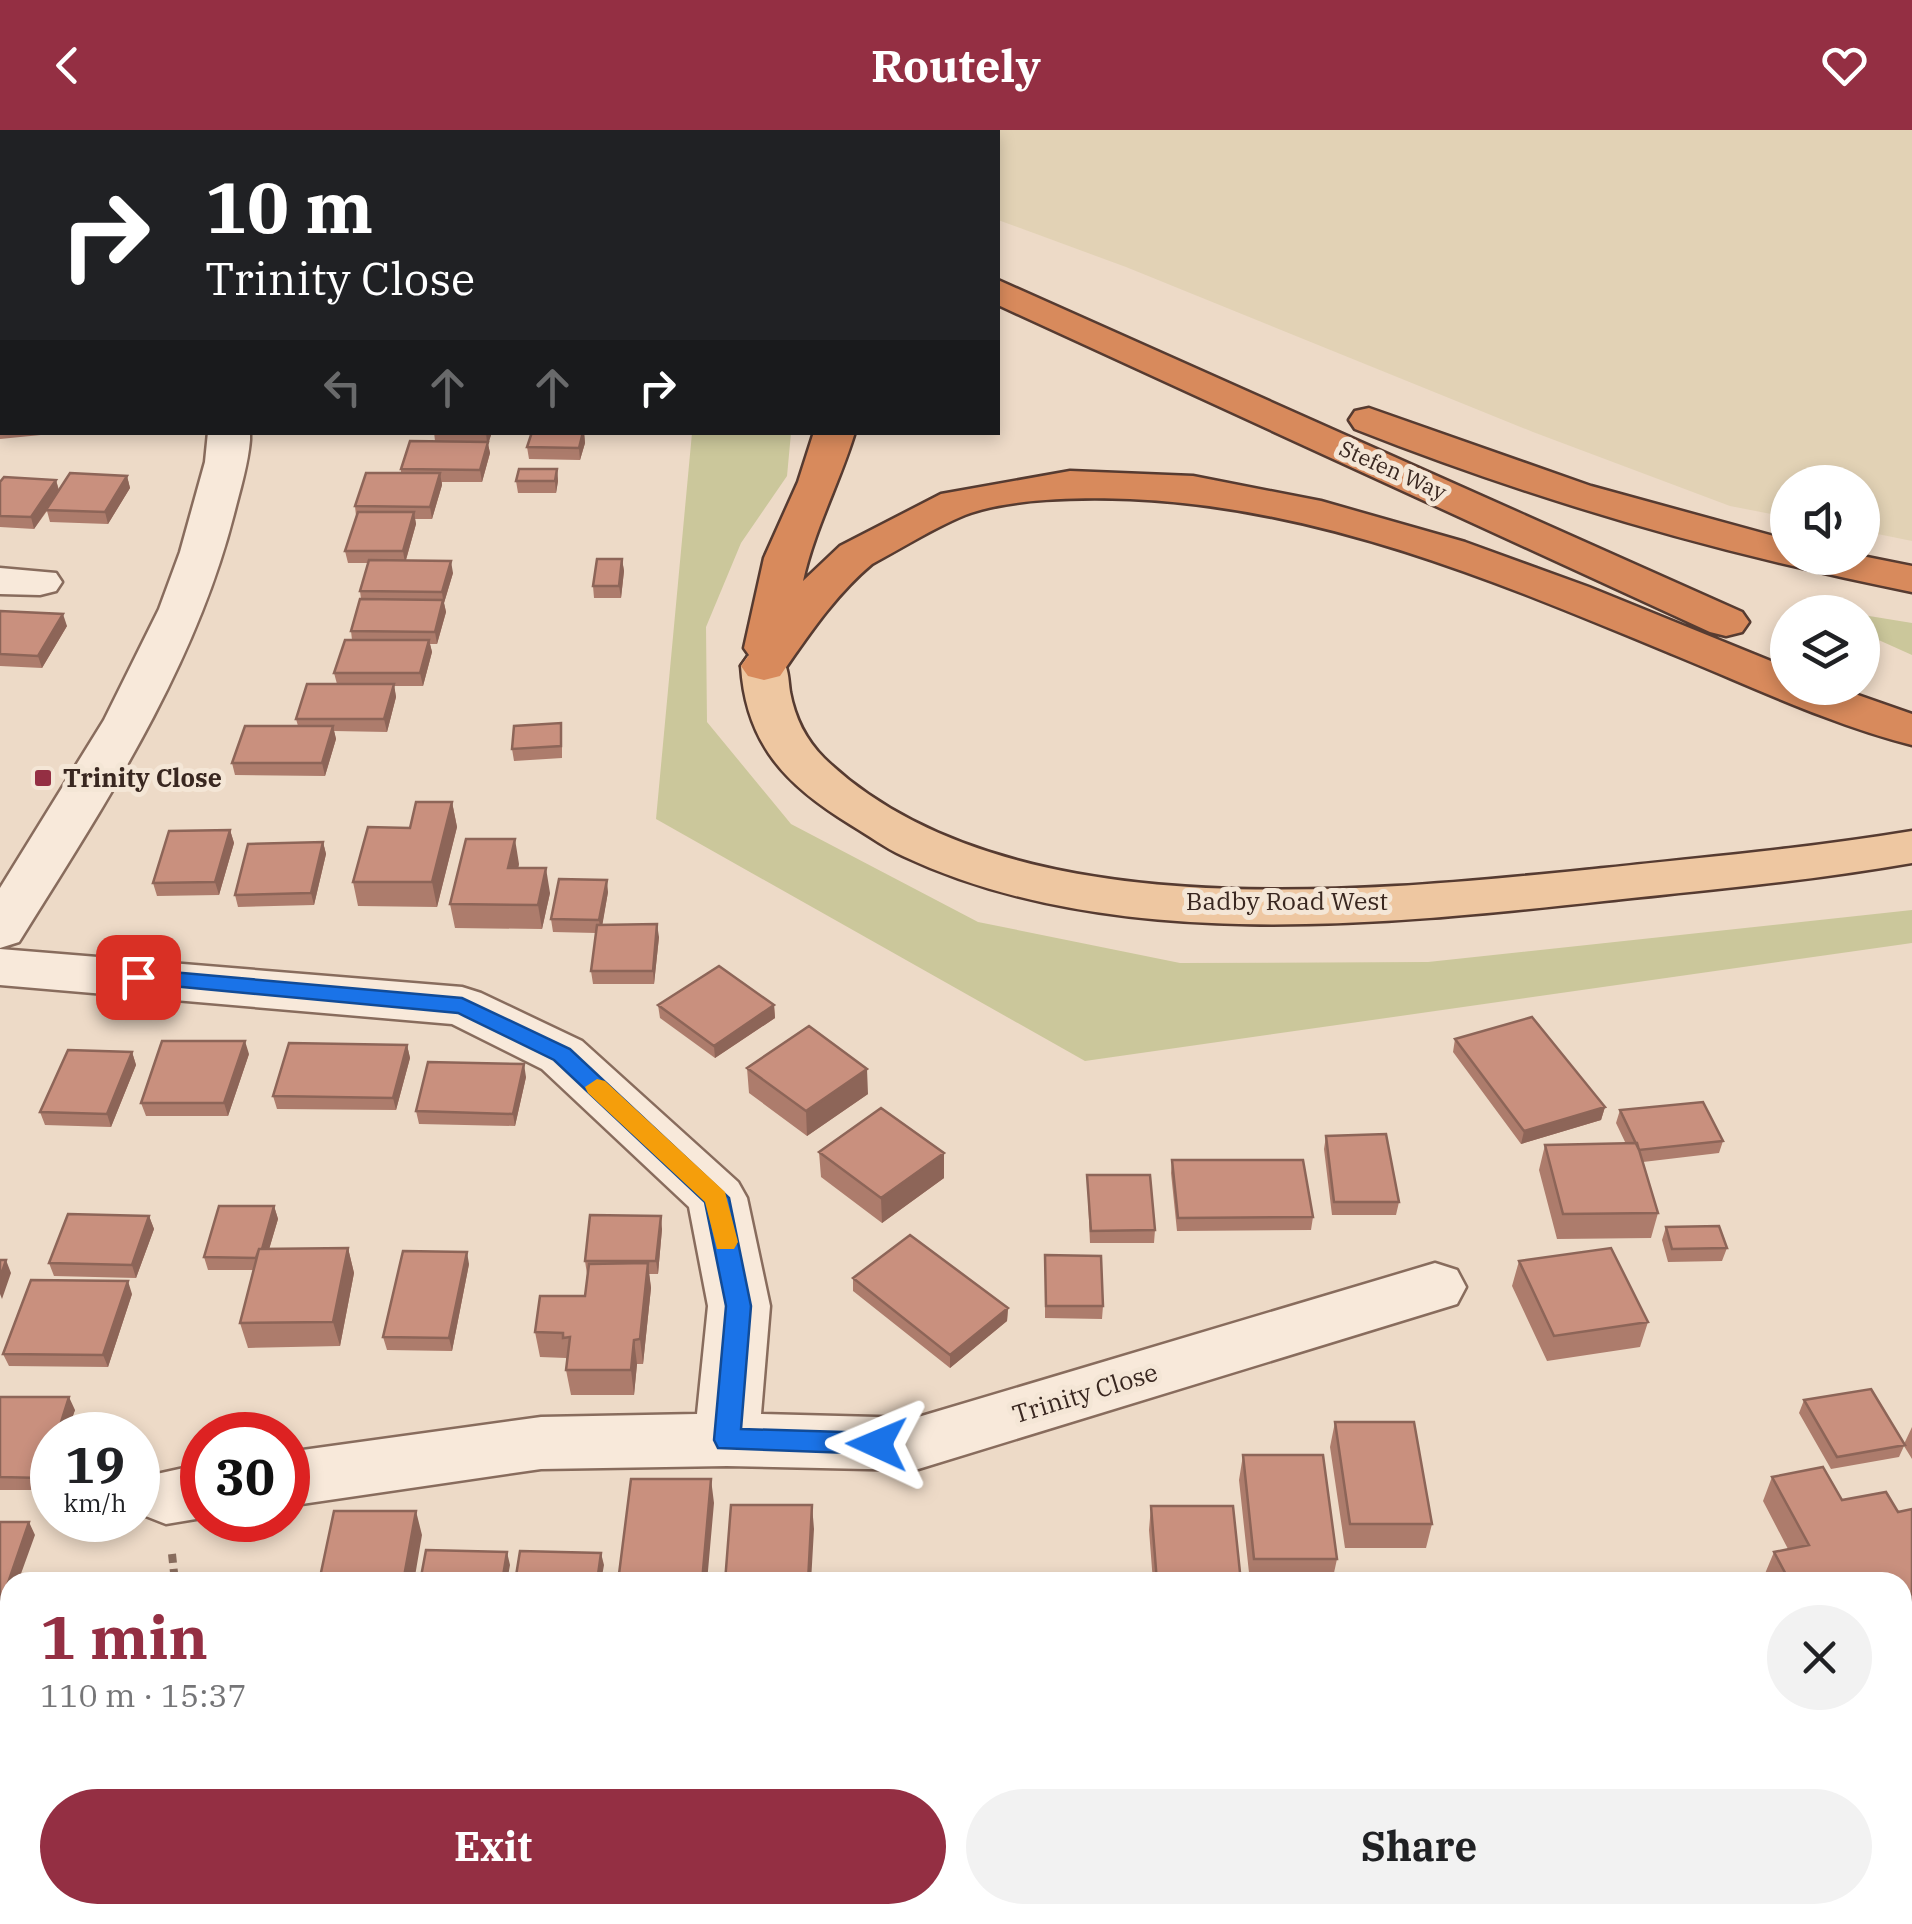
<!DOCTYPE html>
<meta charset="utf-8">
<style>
:root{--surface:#fff;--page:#f2f2f2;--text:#202124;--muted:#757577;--accent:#942f43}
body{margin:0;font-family:"IBM Plex Serif",serif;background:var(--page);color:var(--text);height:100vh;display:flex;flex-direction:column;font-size:38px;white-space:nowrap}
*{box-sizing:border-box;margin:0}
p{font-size:32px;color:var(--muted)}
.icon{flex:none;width:55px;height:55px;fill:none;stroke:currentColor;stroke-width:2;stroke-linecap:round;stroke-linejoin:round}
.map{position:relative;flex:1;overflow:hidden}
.drawer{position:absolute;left:0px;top:1442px;width:1912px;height:352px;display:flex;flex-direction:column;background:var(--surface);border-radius:30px 30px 0 0;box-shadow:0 5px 15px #0003}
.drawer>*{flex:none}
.hud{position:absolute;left:0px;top:0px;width:1000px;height:305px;box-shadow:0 5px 15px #0003;background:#202124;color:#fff;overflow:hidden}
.buttons{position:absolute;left:1770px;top:335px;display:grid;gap:20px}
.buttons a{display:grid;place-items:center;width:110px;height:110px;border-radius:50%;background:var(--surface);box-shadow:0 5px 15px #0003;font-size:50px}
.speed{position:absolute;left:30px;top:1282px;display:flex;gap:20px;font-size:50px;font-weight:700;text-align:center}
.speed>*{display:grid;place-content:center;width:130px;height:130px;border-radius:50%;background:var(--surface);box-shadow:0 5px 15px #0003;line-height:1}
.speed small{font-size:25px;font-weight:400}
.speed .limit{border:15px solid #d22;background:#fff;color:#111}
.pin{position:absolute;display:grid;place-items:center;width:85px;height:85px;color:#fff;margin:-42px;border-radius:20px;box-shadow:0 5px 15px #0006}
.me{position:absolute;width:110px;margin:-55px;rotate:271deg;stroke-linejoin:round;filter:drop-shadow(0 0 8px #0008)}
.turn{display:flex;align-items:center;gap:35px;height:210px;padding:0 40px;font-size:45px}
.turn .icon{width:130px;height:130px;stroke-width:2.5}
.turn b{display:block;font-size:70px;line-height:85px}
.lanes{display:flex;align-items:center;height:95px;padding:0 40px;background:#0003;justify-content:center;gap:50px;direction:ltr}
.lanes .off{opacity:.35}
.round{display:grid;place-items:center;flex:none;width:105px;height:105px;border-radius:52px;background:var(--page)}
.headline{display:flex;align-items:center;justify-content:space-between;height:170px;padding:0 40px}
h1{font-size:60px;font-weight:800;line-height:75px;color:var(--accent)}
.cta{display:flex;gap:20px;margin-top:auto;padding:20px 40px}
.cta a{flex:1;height:115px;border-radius:60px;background:var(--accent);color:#fff;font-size:40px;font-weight:800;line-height:115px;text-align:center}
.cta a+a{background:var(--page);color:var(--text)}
header{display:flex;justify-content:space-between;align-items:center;height:130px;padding:0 40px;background:var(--accent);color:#fff;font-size:45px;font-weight:800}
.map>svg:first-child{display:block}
</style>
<header><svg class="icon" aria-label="back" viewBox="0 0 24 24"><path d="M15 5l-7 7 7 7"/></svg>Routely<svg class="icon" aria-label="heart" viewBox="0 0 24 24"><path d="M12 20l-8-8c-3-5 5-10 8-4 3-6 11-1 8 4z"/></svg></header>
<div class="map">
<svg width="1912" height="1794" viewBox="0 0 1912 1794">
<rect width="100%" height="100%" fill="#eddac7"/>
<path fill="#e2d2b5" d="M 750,0 L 1912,0 L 1912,411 L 1863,401 L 1862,352 L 1788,352 L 1787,387 L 1730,376 L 1533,302 L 1126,137 L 998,90 L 998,2 Z"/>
<path fill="#cbc79b" d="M 692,303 L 791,303 L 787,346 L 741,413 L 706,497 L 707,592 L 791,694 L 978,792 L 1180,833 L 1428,832 L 1912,780 L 1912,813 L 1085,931 L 656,689 Z
M 1863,485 L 1912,493 L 1912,525 L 1863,503 Z
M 42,1785 L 581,1785 L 568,1794 L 39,1794 Z"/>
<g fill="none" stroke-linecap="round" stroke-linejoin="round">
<defs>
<path id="minor" d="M 69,0 L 105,0 L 106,2 L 71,2 Z
M 2,95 L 2,117 L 0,118 L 0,96 Z
M 208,302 L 250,302 L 250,310 C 248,335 240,360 234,384 C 194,541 103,677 19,812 L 0,818 L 0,758 L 104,590 L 159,479 L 180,422 L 205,332 Z
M 0,438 L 56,443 L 62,452 L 56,461 L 40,465 L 0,464 Z
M 0,819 L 462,857 L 481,863 L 582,911 L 738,1052 L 747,1068 L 770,1176 L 761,1284 L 915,1288 L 1435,1133 L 1457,1140 L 1466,1157 L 1457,1174 L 915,1340 L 727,1336 L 541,1339 L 288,1376 L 288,1322 L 541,1287 L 697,1284 L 708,1176 L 689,1077 L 542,939 L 452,894 L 0,855 Z
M 202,1334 L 202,1388 L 166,1394 L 143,1385 C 136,1372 136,1360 143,1347 Z"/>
<path id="major" d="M 764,522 L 780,526 C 789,538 788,548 790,562 C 795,588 805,609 824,628 C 1005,803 1374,761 1604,738 C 1707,727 1810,718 1912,701 L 1912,733 C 1810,751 1707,760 1604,771 C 1383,795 1111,824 903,726 C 885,718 868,705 851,695 C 787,656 746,615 741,536 L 748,526 Z"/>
<path id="highway" d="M 605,0 L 644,0 L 645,2 L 607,2 Z
M 998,150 L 1742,482 L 1749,492 L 1742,502 L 1726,506 L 1710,502 L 998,175 Z
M 1369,278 L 1591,356 L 1788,410 L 1788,428 L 1862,426 L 1912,436 L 1912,462 C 1721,424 1537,371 1355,299 L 1349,290 L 1355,281 Z
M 814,302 L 855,302 C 840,352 814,400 803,451 L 840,416 L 941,364 L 1070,341 L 1193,346 L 1321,371 L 1465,412 L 1589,457 L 1788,538 L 1788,558 L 1838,558 L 1912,584 L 1912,615 C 1829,594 1751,556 1672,524 C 1499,452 1320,377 1130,369 C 1083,367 1009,368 965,385 C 933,398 902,418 872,434 C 834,466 808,506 780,546 L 764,550 L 748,546 L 741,536 L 749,525 L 744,518 L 764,428 L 798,352 Z"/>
</defs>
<use href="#minor" stroke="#886c5d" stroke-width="5"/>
<use href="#major" stroke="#563b31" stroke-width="5"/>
<use href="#highway" stroke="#563b31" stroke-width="5"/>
<path stroke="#886c5d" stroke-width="8" stroke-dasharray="9 6" stroke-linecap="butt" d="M 172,1424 L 175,1452
M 61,1794 L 64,1785"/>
<use href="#minor" fill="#f8e9da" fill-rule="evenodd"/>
<use href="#major" fill="#eec7a1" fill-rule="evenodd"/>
<use href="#highway" fill="#d88a5c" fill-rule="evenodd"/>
</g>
<path fill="#ad7c6c" d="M 2,183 L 2,302 L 61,303 L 0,309 L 0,184 Z
M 434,302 L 492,302 L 488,314 L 490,323 L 482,352 L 442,352 L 442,355 L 432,389 L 415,389 L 416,394 L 406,430 L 453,443 L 444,473 L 446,482 L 437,514 L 430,514 L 432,522 L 423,556 L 394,556 L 396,567 L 387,602 L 334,601 L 336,609 L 325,646 L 235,645 L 232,633 L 298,596 L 296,589 L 337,554 L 334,543 L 352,510 L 351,501 L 361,469 L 360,461 L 368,433 L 348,433 L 345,421 L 356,386 L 355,376 L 401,343 L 401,339 L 435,311 Z
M 584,302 L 585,313 L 580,330 L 529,329 L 527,317 Z
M 557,339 L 558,351 L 556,363 L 518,363 L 516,351 Z
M 127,346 L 130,358 L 108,394 L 50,392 L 47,381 L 34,399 L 0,397 L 0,352 L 56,350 L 59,360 Z
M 622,429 L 624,441 L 621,468 L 594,468 L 593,456 Z
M 0,481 L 67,496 L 42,538 L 0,536 Z
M 562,606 L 562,628 L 514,631 L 512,619 Z
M 452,672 L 457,697 L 437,777 L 358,776 L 353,752 L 410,698 Z
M 230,700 L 234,713 L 219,765 L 157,766 L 153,753 Z
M 323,712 L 326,724 L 314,775 L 238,777 L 235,765 Z
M 519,734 L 518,738 L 550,763 L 542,799 L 455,798 L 450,774 Z
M 608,762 L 602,795 L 659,807 L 654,854 L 593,854 L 591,841 L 596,803 L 553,802 L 551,789 Z
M 658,875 L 774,875 L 775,888 L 715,928 L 660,888 Z
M 1455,909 L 1605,977 L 1601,990 L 1521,1014 L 1453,922 Z
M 407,915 L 410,928 L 396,980 L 277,979 L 273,966 Z
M 132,922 L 136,935 L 111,997 L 45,995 L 40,982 Z
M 249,924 L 228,986 L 146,986 L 141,973 Z
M 747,938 L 868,964 L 807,1006 L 749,963 Z
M 526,947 L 515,996 L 419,994 L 416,981 Z
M 1620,980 L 1723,1011 L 1719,1023 L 1643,1032 L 1658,1083 L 1651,1108 L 1557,1109 L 1539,1040 L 1545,1015 L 1626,1014 L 1616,993 Z
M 1326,1006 L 1399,1072 L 1396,1085 L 1332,1085 L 1324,1019 Z
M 819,1022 L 944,1023 L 944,1048 L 882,1093 L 821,1047 Z
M 1172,1030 L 1313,1087 L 1311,1100 L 1177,1101 L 1171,1043 Z
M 1087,1045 L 1155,1100 L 1154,1113 L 1090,1113 Z
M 274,1076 L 278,1089 L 269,1119 L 348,1118 L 354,1143 L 340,1216 L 248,1218 L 240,1193 L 253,1140 L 208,1140 L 204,1127 Z
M 149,1086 L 154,1099 L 136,1148 L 54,1146 L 49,1133 Z
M 1666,1097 L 1727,1118 L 1722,1131 L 1668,1132 L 1662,1110 Z
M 662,1099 L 658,1144 L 649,1144 L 651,1158 L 643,1234 L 637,1234 L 634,1265 L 571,1265 L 566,1240 L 566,1228 L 540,1227 L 535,1202 L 585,1166 L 587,1144 L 585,1131 Z
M 1045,1125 L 1103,1176 L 1102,1189 L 1045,1188 Z
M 1519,1131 L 1648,1192 L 1640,1217 L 1547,1231 L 1512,1156 Z
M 469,1134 L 452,1221 L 387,1220 L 383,1207 Z
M 853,1148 L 1008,1178 L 1007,1191 L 950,1238 L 853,1161 Z
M 132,1164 L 108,1237 L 9,1236 L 3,1224 Z
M 0,1267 L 75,1280 L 66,1305 L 52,1305 L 48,1360 L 0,1360 Z
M 1804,1270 L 1904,1314 L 1912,1297 L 1912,1329 L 1904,1316 L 1899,1327 L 1831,1339 L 1799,1283 Z
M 1335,1292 L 1432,1394 L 1426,1418 L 1345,1418 L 1330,1317 Z
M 1243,1325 L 1337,1429 L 1332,1452 L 1250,1452 L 1239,1350 Z
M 1772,1347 L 1902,1452 L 1767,1452 L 1764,1446 L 1774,1422 L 1788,1419 L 1763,1371 Z
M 1151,1376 L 1241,1452 L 1153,1452 L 1149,1400 Z
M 1238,1785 L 1592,1785 L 1596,1794 L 1240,1794 Z"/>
<path fill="#8d6558" d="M 486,302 L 492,302 L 488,314 L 490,323 L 482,352 L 480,340 L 487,313 Z
M 584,302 L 585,313 L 580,330 L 579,318 Z
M 557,339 L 558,351 L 556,363 L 555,351 Z
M 440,343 L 442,355 L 432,389 L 430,377 Z
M 127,346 L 130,358 L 108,394 L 105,382 Z
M 56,350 L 59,362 L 34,399 L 31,387 Z
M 414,382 L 416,394 L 405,433 L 403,421 Z
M 622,429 L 624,441 L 621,468 L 619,456 Z
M 451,431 L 453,443 L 444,473 L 446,482 L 437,514 L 435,502 L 443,470 L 442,462 Z
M 63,484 L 67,496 L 42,538 L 38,526 Z
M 429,510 L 432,522 L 423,556 L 420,543 Z
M 394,554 L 396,567 L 387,602 L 384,589 Z
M 333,596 L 336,609 L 325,646 L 322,633 Z
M 452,672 L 457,697 L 437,777 L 432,752 Z
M 230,700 L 234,713 L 219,765 L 215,752 Z
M 515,709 L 519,734 L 513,762 L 508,738 Z
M 323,712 L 326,724 L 314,775 L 311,763 Z
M 546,738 L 550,763 L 542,799 L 538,775 Z
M 607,750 L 608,762 L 601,803 L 599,790 Z
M 657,794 L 659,807 L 654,854 L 653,841 Z
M 774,875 L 775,888 L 715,928 L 714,916 Z
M 245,911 L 249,924 L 228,986 L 224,973 Z
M 407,915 L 410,928 L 396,980 L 393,968 Z
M 132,922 L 136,935 L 111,997 L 107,984 Z
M 524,934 L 526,947 L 515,996 L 513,984 Z
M 867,939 L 868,964 L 807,1006 L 806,981 Z
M 1605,977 L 1601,990 L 1521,1014 L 1524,1001 Z
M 944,1023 L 944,1048 L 882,1093 L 881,1068 Z
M 274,1076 L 278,1089 L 263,1140 L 259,1128 Z
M 149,1086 L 154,1099 L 136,1148 L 132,1135 Z
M 661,1086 L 662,1099 L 658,1144 L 656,1131 Z
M 348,1118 L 354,1143 L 340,1216 L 333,1192 Z
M 467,1122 L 469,1134 L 452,1221 L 449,1208 Z
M 6,1130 L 11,1143 L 2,1169 L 0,1164 L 0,1148 Z
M 648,1133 L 651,1158 L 643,1234 L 640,1209 Z
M 128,1151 L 132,1164 L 108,1237 L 103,1225 Z
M 1008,1178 L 1007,1191 L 950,1238 L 950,1225 Z
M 634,1210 L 637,1234 L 634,1265 L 631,1240 Z
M 69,1267 L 75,1280 L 66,1305 L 57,1305 Z
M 52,1318 L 52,1347 L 48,1360 L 43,1348 Z
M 711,1349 L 714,1373 L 707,1452 L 702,1452 Z
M 812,1375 L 814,1399 L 811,1452 L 808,1452 Z
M 416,1381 L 422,1405 L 414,1452 L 403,1452 Z
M 29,1392 L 35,1405 L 18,1452 L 10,1452 L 10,1477 L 5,1492 L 0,1483 L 0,1476 Z
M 507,1422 L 510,1435 L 507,1452 L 502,1452 Z
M 601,1423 L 604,1435 L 601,1452 L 597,1452 Z
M 1912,1477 L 1912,1498 L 1902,1500 L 1902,1479 Z
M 10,1781 L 10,1785 L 19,1785 L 16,1794 L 6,1794 Z"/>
<path fill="#c9907e" stroke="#8d6558" stroke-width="2.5" d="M 2,36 L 2,54 L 0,51 L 0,37 Z
M 2,183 L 2,205 L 0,206 L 0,184 Z
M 2,208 L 2,232 L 0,232 L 0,209 Z
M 0,238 L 2,238 L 2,264 L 0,264 Z
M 2,269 L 2,297 L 0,297 L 0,270 Z
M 434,302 L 486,302 L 486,304 Z
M 532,302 L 583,302 L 579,318 L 527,317 Z
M 410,311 L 488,312 L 480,340 L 401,339 Z
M 519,339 L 557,339 L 555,351 L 516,351 Z
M 70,343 L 127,346 L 105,382 L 46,380 Z
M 366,343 L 440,343 L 430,377 L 355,376 Z
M 4,347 L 56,350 L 31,387 L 0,386 L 0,352 Z
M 358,382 L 414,382 L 403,421 L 345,421 Z
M 597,429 L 622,429 L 619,456 L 593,456 Z
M 369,430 L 451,431 L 442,462 L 360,461 Z
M 360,469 L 443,470 L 435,502 L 351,501 Z
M 0,481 L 63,484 L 38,526 L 0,524 Z
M 345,510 L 429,510 L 420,543 L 334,543 Z
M 307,554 L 394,554 L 384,589 L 296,589 Z
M 561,593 L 561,616 L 512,619 L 514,596 Z
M 245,596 L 333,596 L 322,633 L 232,633 Z
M 416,672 L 452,672 L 432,752 L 353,752 L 368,697 L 410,698 Z
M 230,700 L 215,752 L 153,753 L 169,701 Z
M 466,709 L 515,709 L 508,738 L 546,738 L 538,775 L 450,774 Z
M 323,712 L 311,763 L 235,765 L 248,714 Z
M 559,749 L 607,750 L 599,790 L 551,789 Z
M 657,794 L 653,841 L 591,841 L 597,795 Z
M 719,836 L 774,875 L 714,916 L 658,875 Z
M 1532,887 L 1605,977 L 1524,1001 L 1455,909 Z
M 809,896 L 867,939 L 806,981 L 747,938 Z
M 162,911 L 245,911 L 224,973 L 141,973 Z
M 289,913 L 407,915 L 393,968 L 273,966 Z
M 68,920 L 132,922 L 107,984 L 40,982 Z
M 428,932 L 524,934 L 513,984 L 416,981 Z
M 1703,972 L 1723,1011 L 1639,1020 L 1620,980 Z
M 881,978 L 944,1023 L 881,1068 L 819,1022 Z
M 1386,1004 L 1399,1072 L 1334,1072 L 1326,1006 Z
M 1637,1013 L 1658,1083 L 1563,1084 L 1545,1015 Z
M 1172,1030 L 1303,1030 L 1313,1087 L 1178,1088 Z
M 1087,1045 L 1150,1045 L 1155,1100 L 1091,1101 Z
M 219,1076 L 274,1076 L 262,1119 L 259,1119 L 256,1128 L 204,1127 Z
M 68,1084 L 149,1086 L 132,1135 L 49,1133 Z
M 590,1085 L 661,1086 L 656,1131 L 585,1131 Z
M 1719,1096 L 1727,1118 L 1672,1119 L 1666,1097 Z
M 910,1105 L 1008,1178 L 950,1225 L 853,1148 Z
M 348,1118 L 333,1192 L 240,1193 L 259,1119 Z
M 1611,1118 L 1648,1192 L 1554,1206 L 1519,1131 Z
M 403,1121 L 467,1122 L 449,1208 L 383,1207 Z
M 1045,1125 L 1101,1126 L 1103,1176 L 1046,1176 Z
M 0,1130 L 6,1130 L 0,1148 Z
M 648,1133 L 640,1209 L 634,1210 L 631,1240 L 566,1240 L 570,1207 L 563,1208 L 563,1203 L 535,1202 L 540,1166 L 585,1166 L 589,1134 Z
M 31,1150 L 128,1151 L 103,1225 L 3,1224 Z
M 1871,1259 L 1905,1315 L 1837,1327 L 1804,1270 Z
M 0,1267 L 69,1267 L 57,1305 L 52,1305 L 52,1318 L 43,1348 L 0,1347 Z
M 1335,1292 L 1414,1292 L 1432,1394 L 1350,1394 Z
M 1243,1325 L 1323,1325 L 1337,1429 L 1254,1429 Z
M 1823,1337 L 1842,1370 L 1886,1362 L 1898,1382 L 1912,1379 L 1912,1477 L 1902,1479 L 1902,1452 L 1790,1452 L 1774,1422 L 1809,1415 L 1772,1347 Z
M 631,1349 L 711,1349 L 702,1452 L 618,1452 Z
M 731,1375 L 812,1375 L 808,1452 L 725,1452 Z
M 1151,1376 L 1233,1376 L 1241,1452 L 1157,1452 Z
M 334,1381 L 416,1381 L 403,1452 L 319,1452 Z
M 0,1392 L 29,1392 L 0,1476 Z
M 426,1420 L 507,1422 L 502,1452 L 420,1452 Z
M 520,1421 L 601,1423 L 597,1452 L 515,1452 Z
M 0,1726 L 10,1727 L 10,1781 L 6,1794 L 0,1794 Z
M 1252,1785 L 1592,1785 L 1596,1794 L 1255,1794 Z"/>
<path fill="#1a73e8" stroke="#114b97" stroke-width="2.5" d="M 138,839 L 462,868 L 570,919 L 729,1068 L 751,1176 L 741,1299 L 877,1303 L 887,1306 L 891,1314 L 887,1321 L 877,1324 L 718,1318 L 714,1310 L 726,1176 L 705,1072 L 554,930 L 458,883 L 130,852 L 127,847 Z"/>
<path fill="#f59e0b" d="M 597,949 L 605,951 L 725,1062 L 738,1112 L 734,1119 L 717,1119 L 705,1072 L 588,963 L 585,957 Z"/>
<rect fill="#942f43" stroke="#f4e6d6" stroke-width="4" x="33" y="638" width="20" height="20" rx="5"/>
<g text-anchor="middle" stroke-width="10" stroke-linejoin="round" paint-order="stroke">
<g font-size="22" fill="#392720" stroke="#f4e6d6">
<text transform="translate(1393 340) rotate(24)" y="8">Stefen Way</text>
</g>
<g font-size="25" font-weight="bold" fill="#392720" stroke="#f4e6d6" text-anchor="start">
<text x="63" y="657">Trinity Close</text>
</g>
<g font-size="25" fill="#392720" stroke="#f4e6d6">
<text x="1287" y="780">Badby Road West</text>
<text transform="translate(1085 1263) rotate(-17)" y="9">Trinity Close</text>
</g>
</g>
</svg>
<div class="buttons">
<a><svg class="icon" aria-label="sound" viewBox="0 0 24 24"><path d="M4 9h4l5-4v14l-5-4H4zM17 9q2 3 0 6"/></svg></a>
<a><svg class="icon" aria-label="layers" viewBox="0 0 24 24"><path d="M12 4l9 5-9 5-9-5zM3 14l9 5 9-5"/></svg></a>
</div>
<div class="speed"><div>19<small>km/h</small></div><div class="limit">30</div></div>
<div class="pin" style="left:138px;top:847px;background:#d93025"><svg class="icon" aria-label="arrive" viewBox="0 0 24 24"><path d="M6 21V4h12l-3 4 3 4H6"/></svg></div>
<svg class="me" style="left:877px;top:1314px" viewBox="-20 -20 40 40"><path d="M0-17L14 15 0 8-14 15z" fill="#1a73e8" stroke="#fff" stroke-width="4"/></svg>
<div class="hud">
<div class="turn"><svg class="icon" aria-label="right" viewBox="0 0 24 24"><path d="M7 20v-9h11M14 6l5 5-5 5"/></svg><div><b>10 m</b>Trinity Close</div></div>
<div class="lanes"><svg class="icon off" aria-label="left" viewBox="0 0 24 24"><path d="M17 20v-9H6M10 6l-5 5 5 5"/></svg><svg class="icon off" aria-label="ahead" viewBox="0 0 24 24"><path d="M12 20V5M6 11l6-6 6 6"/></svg><svg class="icon off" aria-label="ahead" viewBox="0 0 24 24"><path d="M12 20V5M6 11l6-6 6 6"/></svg><svg class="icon" aria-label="right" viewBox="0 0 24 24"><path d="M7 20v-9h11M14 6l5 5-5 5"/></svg></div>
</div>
<section class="drawer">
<div class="headline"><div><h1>1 min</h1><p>110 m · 15:37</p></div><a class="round"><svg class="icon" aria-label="close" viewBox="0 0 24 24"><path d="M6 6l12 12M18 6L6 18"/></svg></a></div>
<div class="cta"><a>Exit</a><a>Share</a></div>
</section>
</div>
